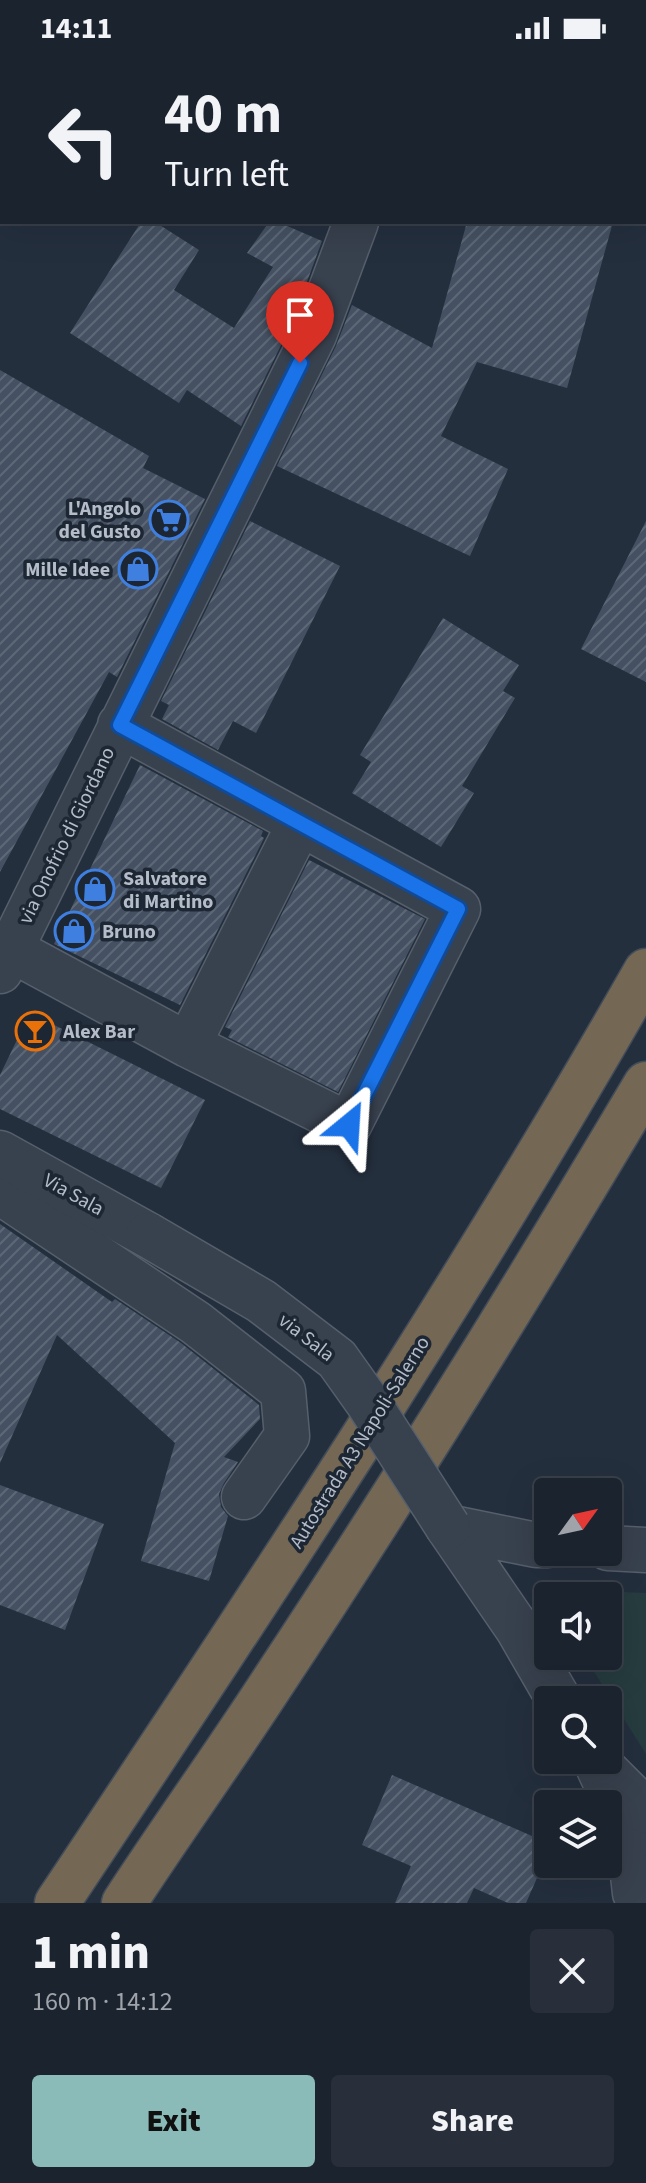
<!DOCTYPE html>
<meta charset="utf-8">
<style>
:root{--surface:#1b232e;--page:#282f3a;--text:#f1f3f6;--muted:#a0a4aa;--line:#39404a;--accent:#8bbbb9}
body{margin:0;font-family:"Source Sans 3",sans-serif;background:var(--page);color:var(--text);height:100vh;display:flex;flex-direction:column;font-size:30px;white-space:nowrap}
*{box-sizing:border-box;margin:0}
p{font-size:26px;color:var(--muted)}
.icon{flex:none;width:44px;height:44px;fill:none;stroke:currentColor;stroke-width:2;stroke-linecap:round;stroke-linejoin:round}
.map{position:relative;height:1847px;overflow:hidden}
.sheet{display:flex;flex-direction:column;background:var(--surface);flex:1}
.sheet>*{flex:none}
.top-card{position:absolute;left:0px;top:0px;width:646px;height:168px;box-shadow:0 8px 32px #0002,0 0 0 2px var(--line);background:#1b232e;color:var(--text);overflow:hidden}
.needle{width:52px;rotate:57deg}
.fabs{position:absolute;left:534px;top:1422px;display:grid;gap:16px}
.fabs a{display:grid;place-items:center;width:88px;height:88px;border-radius:8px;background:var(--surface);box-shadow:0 8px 32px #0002,0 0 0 2px var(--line);font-size:40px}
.pin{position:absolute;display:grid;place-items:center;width:68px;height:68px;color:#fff;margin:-82px -34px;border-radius:50% 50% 50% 0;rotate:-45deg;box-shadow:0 0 8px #0007}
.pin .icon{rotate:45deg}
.me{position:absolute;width:88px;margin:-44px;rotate:27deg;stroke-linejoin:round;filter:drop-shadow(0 0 6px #0008)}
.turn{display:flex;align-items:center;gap:28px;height:168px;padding:0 32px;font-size:36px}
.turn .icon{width:104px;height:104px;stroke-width:2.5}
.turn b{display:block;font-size:56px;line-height:68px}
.round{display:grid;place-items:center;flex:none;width:84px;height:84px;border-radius:8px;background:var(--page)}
.overview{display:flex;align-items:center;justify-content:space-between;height:136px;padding:0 32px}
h1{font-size:48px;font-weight:800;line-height:60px}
.cta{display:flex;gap:16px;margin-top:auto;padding:16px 32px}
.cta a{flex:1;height:92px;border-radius:8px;background:var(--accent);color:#111;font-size:32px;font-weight:800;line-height:92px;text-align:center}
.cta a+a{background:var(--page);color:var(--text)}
.status{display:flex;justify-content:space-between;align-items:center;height:56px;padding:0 40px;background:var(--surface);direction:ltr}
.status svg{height:22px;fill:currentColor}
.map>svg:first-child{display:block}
</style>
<div class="status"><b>14:11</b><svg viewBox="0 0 49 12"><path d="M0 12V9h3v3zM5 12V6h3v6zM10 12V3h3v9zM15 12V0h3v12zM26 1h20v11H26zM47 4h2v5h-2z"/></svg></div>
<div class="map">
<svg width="646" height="1847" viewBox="0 0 646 1847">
<defs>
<pattern id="building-hatch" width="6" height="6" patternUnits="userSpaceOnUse" patternTransform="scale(2)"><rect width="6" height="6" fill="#455162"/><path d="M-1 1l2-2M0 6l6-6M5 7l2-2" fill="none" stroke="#5d6877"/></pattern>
</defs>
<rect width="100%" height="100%" fill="#242f3e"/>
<path fill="#263c3f" d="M 540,1532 L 646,1537 L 646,1698 L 584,1600 L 608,1600 L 608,1540 L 548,1540 L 548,1545 Z"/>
<path fill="url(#building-hatch)" d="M 141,166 L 155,166 L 199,194 L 174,234 L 234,272 L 273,211 L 247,197 L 269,166 L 278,166 L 322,185 L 291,269 L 241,370 L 187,334 L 179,347 L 70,277 Z
M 467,166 L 613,166 L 567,332 L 477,306 L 441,380 L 508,413 L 470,500 L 277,410 L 336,290 L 352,249 L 432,292 Z
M 0,314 L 149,400 L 143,412 L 205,443 L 117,621 L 109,616 L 0,816 Z
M 250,465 L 340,510 L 256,677 L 233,665 L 218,694 L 162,663 L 169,649 L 161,645 Z
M 646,465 L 646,626 L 581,593 Z
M 443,562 L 519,609 L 503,635 L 515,642 L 462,730 L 474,737 L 441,791 L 352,737 L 371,706 L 360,699 Z
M 140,709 L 263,775 L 261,780 L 264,782 L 180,949 L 54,888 Z
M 309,804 L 425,863 L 338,1036 L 228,981 L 232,974 L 225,971 Z
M 30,957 L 205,1044 L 161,1132 L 0,1053 L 0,1019 Z
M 0,1168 L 112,1246 L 115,1243 L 181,1287 L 259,1349 L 260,1363 L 224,1401 L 238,1406 L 224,1427 L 219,1438 L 221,1451 L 228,1460 L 209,1525 L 141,1505 L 175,1387 L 57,1279 L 0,1407 Z
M 0,1429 L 104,1468 L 65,1574 L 0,1549 Z
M 392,1719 L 548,1787 L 548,1797 L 526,1847 L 508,1847 L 474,1832 L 467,1847 L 395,1847 L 411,1810 L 362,1789 Z"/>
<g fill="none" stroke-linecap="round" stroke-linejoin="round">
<defs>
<path id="minor" d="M 369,2 L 370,0
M 10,893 L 188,989 L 349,1069 L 458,853 L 120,669
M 0,915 L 314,279 L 356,166
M 188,989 L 300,767
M 0,1136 L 196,1267 L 283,1335 L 287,1380 L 244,1441
M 597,1708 L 628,1775 L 635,1837"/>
<path id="tertiary" d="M 0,1097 L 148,1179
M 448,1471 L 518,1573 L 559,1644
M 448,1471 L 536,1489 L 548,1489
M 608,1492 L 646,1494
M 595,1704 L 646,1755"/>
<path id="motorway" d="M 57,1847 C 261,1541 464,1235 646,915
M 124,1847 C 171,1775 222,1704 269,1632 C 400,1434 525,1232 646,1028"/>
</defs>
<use href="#minor" stroke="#565f6c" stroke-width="47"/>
<use href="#tertiary" stroke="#565f6c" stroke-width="47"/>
<use href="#motorway" stroke="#434c59" stroke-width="47"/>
<use href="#minor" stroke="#38414e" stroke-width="44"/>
<use href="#tertiary" stroke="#38414e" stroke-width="44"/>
<use href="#motorway" stroke="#746855" stroke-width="44"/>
<defs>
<path id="tertiary-bridge" d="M 148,1179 L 261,1245 L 337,1303 L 369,1348 L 448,1471"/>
</defs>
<use href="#tertiary-bridge" stroke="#565f6c" stroke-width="47" stroke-linecap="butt"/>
<use href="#tertiary-bridge" stroke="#38414e" stroke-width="44"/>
</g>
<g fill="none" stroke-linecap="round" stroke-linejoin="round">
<defs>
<path id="route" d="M 300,307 L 120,669 L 458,853 L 349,1069"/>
</defs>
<use href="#route" stroke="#114b97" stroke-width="20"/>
<use href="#route" stroke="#1a73e8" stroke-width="14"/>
</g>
<defs>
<symbol id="supermarket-ring" viewBox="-11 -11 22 22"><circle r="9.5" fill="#1d2633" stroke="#3f7fe0" stroke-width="1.5"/><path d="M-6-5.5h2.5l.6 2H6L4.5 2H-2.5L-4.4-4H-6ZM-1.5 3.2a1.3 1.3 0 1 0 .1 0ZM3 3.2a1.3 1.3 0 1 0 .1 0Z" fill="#3f7fe0"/></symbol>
<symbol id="shop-ring" viewBox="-11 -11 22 22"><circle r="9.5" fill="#1d2633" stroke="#3f7fe0" stroke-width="1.5"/><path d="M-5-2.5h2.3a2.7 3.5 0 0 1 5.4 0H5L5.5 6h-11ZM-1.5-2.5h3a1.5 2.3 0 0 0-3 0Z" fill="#3f7fe0"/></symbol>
<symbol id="bar-ring" viewBox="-11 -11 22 22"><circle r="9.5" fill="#1d2633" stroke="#e8710a" stroke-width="1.5"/><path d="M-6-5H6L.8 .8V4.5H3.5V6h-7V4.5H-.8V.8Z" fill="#e8710a"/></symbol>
</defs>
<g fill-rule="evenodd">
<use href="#supermarket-ring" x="147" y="442" width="44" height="44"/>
<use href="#shop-ring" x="116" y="491" width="44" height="44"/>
<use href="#shop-ring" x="73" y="811" width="44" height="44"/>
<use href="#shop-ring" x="52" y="853" width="44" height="44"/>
<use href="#bar-ring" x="13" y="953" width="44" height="44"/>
</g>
<g text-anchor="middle" stroke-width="7" stroke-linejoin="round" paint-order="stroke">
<g font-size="20" font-weight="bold" fill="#b4bcc9" stroke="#1d2633" text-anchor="start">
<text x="141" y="459" text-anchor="end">L'Angolo<tspan x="141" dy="23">del Gusto</tspan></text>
<text x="110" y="520" text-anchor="end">Mille Idee</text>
<text x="123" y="829">Salvatore<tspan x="123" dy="23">di Martino</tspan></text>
<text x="102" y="882">Bruno</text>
<text x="63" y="982">Alex Bar</text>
</g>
<g font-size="20" fill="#b4bcc9" stroke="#1d2633">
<text transform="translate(66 779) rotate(-64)" y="7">via Onofrio di Giordano</text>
<text transform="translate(74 1138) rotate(29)" y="7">Via Sala</text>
<text transform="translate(307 1281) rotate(38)" y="7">via Sala</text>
<text transform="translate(359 1386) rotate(-58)" y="7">Autostrada A3 Napoli-Salerno</text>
</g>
</g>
</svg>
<div class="fabs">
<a><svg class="needle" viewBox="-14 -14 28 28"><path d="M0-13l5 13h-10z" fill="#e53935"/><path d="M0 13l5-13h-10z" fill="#a0a4aa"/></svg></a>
<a><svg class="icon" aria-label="sound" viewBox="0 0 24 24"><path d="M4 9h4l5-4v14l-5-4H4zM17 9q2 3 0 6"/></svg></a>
<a><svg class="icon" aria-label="search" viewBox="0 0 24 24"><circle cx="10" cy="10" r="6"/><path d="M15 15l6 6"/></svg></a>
<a><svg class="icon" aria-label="layers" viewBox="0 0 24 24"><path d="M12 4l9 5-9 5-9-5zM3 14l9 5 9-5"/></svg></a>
</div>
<div class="pin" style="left:300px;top:307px;background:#d93025"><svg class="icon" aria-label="arrive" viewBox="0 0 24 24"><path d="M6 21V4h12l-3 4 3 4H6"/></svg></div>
<svg class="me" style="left:349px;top:1069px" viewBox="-20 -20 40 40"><path d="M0-17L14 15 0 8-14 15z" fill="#1a73e8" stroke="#fff" stroke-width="4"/></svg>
<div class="top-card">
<div class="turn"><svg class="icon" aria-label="left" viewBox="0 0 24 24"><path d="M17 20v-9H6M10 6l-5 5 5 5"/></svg><div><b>40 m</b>Turn left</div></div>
</div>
</div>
<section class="sheet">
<div class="overview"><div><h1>1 min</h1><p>160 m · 14:12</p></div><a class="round"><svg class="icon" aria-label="close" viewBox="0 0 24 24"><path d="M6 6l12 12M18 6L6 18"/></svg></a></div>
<div class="cta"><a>Exit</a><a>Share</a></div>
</section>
